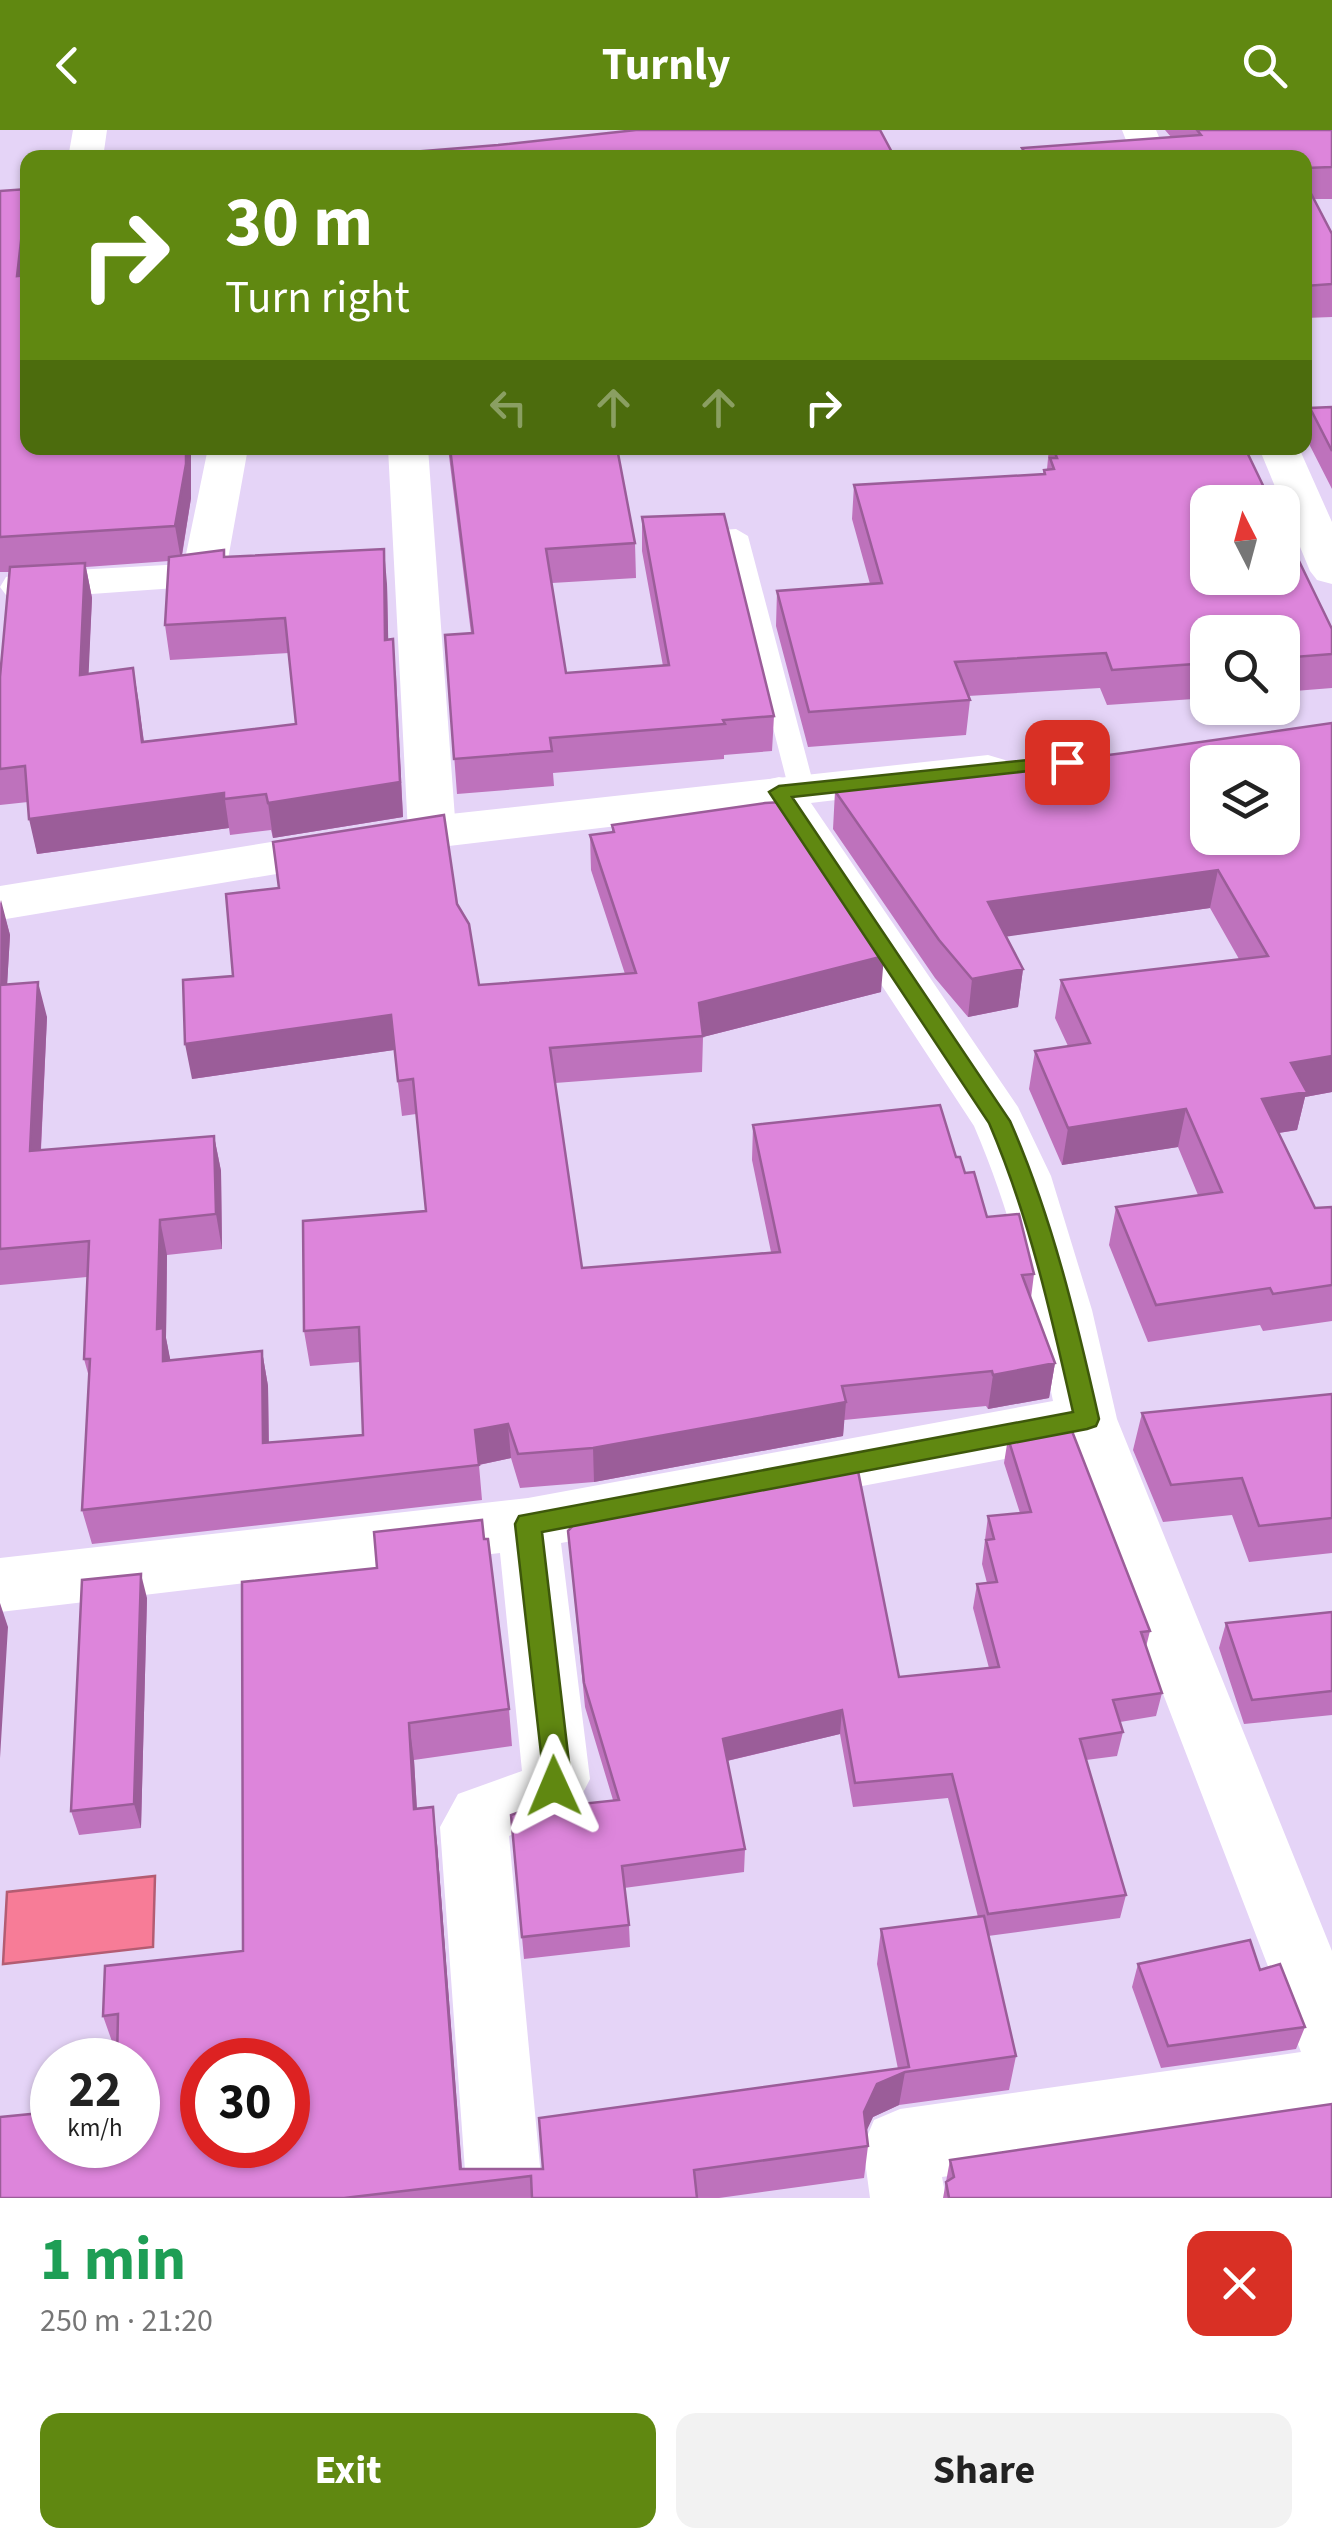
<!DOCTYPE html>
<meta charset="utf-8">
<style>
:root{--surface:#fff;--page:#f2f2f2;--text:#222;--muted:#767676;--accent:#608811}
body{margin:0;font-family:"Source Sans 3",sans-serif;background:var(--page);color:var(--text);height:100vh;display:flex;flex-direction:column;font-size:38px;white-space:nowrap}
*{box-sizing:border-box;margin:0}
p{font-size:32px;color:var(--muted)}
.icon{flex:none;width:55px;height:55px;fill:none;stroke:currentColor;stroke-width:2;stroke-linecap:round;stroke-linejoin:round}
.map{position:relative;height:2068px;overflow:hidden}
.panel{display:flex;flex-direction:column;background:var(--surface);flex:1}
.panel>*{flex:none}
.top-card{position:absolute;left:20px;top:20px;width:1292px;height:305px;border-radius:20px;box-shadow:0 2px 8px #0004;background:#608811;color:#fff;overflow:hidden}
.needle{width:65px;rotate:354deg}
.controls{position:absolute;left:1190px;top:355px;display:grid;gap:20px}
.controls a{display:grid;place-items:center;width:110px;height:110px;border-radius:20px;background:var(--surface);box-shadow:0 2px 8px #0004;font-size:50px}
.speed{position:absolute;left:30px;top:1908px;display:flex;gap:20px;font-size:50px;font-weight:700;text-align:center}
.speed>*{display:grid;place-content:center;width:130px;height:130px;border-radius:50%;background:var(--surface);box-shadow:0 2px 8px #0004;line-height:1}
.speed small{font-size:25px;font-weight:400}
.speed .limit{border:15px solid #d22;background:#fff;color:#111}
.pin{position:absolute;display:grid;place-items:center;width:85px;height:85px;color:#fff;margin:-42px;border-radius:20px;box-shadow:0 5px 15px #0006}
.me{position:absolute;width:110px;margin:-55px;rotate:359deg;stroke-linejoin:round;filter:drop-shadow(0 0 8px #0008)}
.turn{display:flex;align-items:center;gap:35px;height:210px;padding:0 40px;font-size:45px}
.turn .icon{width:130px;height:130px;stroke-width:2.5}
.turn b{display:block;font-size:70px;line-height:85px}
.lanes{display:flex;align-items:center;height:95px;padding:0 40px;background:#0003;justify-content:center;gap:50px;direction:ltr}
.lanes .off{opacity:.35}
.round{display:grid;place-items:center;flex:none;width:105px;height:105px;border-radius:20px;background:var(--page)}
.headline{display:flex;align-items:center;justify-content:space-between;height:170px;padding:0 40px}
h1{font-size:60px;font-weight:700;line-height:75px;color:#1e9e55}
.button{display:flex;gap:20px;margin-top:auto;padding:20px 40px}
.button a{flex:1;height:115px;border-radius:20px;background:var(--accent);color:#fff;font-size:40px;font-weight:700;line-height:115px;text-align:center}
.button a+a{background:var(--page);color:var(--text)}
header{display:flex;justify-content:space-between;align-items:center;height:130px;padding:0 40px;background:var(--accent);color:#fff;font-size:45px;font-weight:700}
.map>svg:first-child{display:block}
</style>
<header><svg class="icon" aria-label="back" viewBox="0 0 24 24"><path d="M15 5l-7 7 7 7"/></svg>Turnly<svg class="icon" aria-label="search" viewBox="0 0 24 24"><circle cx="10" cy="10" r="6"/><path d="M15 15l6 6"/></svg></header>
<div class="map">
<svg width="1332" height="2068" viewBox="0 0 1332 2068">
<rect width="100%" height="100%" fill="#e5d4f7"/>
<path fill="#f77c97" stroke="#b45c72" stroke-width="2.5" d="M 155,1746 L 153,1817 L 3,1834 L 7,1762 Z"/>
<g fill="none" stroke-linecap="round" stroke-linejoin="round">
<path fill="#fff" fill-rule="evenodd" d="M 736,399 L 748,406 L 815,660 L 811,666 L 793,666 L 789,660 L 726,414 L 692,416 L 680,409 L 692,402 Z"/>
<path fill="#fff" fill-rule="evenodd" d="M 73,0 L 107,0 L 103,28 L 68,28 Z
M 208,318 L 248,318 L 225,446 L 218,455 L 21,469 L 6,465 L 0,457 L 6,447 L 21,443 L 184,434 Z
M 388,318 L 428,318 L 456,702 L 449,713 L 432,718 L 415,713 L 408,702 Z
M 779,647 L 796,651 L 1018,977 L 1051,1046 L 1092,1180 L 1117,1289 L 1332,1821 L 1332,1989 L 942,2047 L 946,2068 L 870,2068 L 863,2016 L 874,1990 L 900,1979 L 1301,1922 L 1068,1317 L 561,1413 L 590,1649 C 566,1700 553,1686 509,1706 L 543,2068 L 467,2068 L 440,1697 L 458,1664 L 522,1641 L 500,1423 L 0,1482 L 0,1428 L 528,1368 L 1053,1271 C 1034,1177 1012,1084 974,996 L 755,662 L 762,651 Z"/>
<path fill="#fff" fill-rule="evenodd" d="M 1122,0 L 1156,0 L 1168,28 L 1133,28 Z
M 1259,318 L 1299,318 L 1332,392 L 1332,454 L 1317,450 L 1310,441 Z
M 988,625 L 1005,630 L 1012,640 L 1005,650 L 432,718 L 0,790 L 0,756 L 432,686 Z"/>
</g>
<path fill="#be72bc" fill-rule="evenodd" d="M 1165,0 L 1332,0 L 1332,69 L 1314,69 L 1332,104 L 1332,187 L 1305,188 L 1305,28 L 1022,28 L 1022,18 L 1171,7 Z
M 27,59 L 28,318 L 191,318 L 191,368 L 182,426 L 224,420 L 225,427 L 387,454 L 388,509 L 396,544 L 403,687 L 273,708 L 271,700 L 230,705 L 229,698 L 37,724 L 28,672 L 0,675 L 0,547 L 9,442 L 0,442 L 0,61 ZM 169,431 L 165,495 L 170,530 L 289,523 L 296,594 L 144,611 L 133,538 L 88,544 L 92,468 L 86,437 Z
M 1332,277 L 1332,359 L 1305,306 L 1310,278 Z
M 448,318 L 617,318 L 635,413 L 636,448 L 552,453 L 566,543 L 663,536 L 642,421 L 642,387 L 774,586 L 772,621 L 724,625 L 724,629 L 553,643 L 554,656 L 457,664 L 445,505 L 471,503 Z
M 1049,318 L 1245,318 L 1332,499 L 1332,558 L 1282,562 L 1282,502 L 1208,502 L 1208,568 L 1107,575 L 1100,558 L 968,566 L 970,570 L 966,605 L 808,617 L 776,496 L 777,461 L 870,454 L 852,389 L 854,355 L 1043,344 L 1044,340 L 1047,339 Z
M 1332,593 L 1332,962 L 1305,967 L 1297,1000 L 1279,1003 L 1315,1078 L 1332,1077 L 1332,1191 L 1263,1201 L 1260,1195 L 1148,1212 L 1109,1115 L 1116,1077 L 1198,1065 L 1178,1017 L 1062,1035 L 1029,959 L 1035,921 L 1068,916 L 1055,888 L 1061,850 L 1239,829 L 1210,778 L 1006,806 L 1023,839 L 1018,877 L 968,887 L 935,848 L 833,699 L 835,661 L 1124,623 Z
M 612,695 L 881,862 L 703,907 L 702,942 L 555,953 L 582,1138 L 771,1122 L 752,1030 L 753,995 L 956,1027 L 987,1087 L 1034,1144 L 1031,1168 L 1055,1233 L 1049,1268 L 988,1279 L 986,1276 L 844,1290 L 843,1306 L 594,1352 L 520,1358 L 511,1328 L 479,1335 L 482,1370 L 92,1414 L 82,1380 L 89,1247 L 84,1229 L 87,1147 L 0,1155 L 0,770 L 10,805 L 7,855 L 47,887 L 41,1020 L 214,1006 L 221,1041 L 222,1119 L 167,1125 L 166,1208 L 170,1230 L 262,1221 L 268,1256 L 269,1312 L 363,1305 L 360,1232 L 310,1236 L 304,1201 L 426,1081 L 416,984 L 402,986 L 394,920 L 192,949 L 233,846 L 457,774 L 479,855 L 625,844 L 591,740 L 590,705 L 612,702 Z
M 1332,1264 L 1332,1423 L 1249,1432 L 1232,1385 L 1163,1392 L 1133,1320 L 1142,1283 Z
M 1008,1308 L 1150,1501 L 1146,1517 L 1162,1563 L 1156,1586 L 1120,1592 L 1123,1602 L 1117,1626 L 1086,1630 L 1126,1765 L 1120,1788 L 988,1806 L 1016,1926 L 1009,1960 L 899,1975 L 873,1987 L 866,2000 L 868,2016 L 864,2048 L 719,2068 L 0,2068 L 138,2015 L 117,1919 L 115,1920 L 103,1886 L 243,1821 L 377,1438 L 484,1409 L 509,1579 L 512,1616 L 414,1630 L 417,1679 L 437,1713 L 462,2039 L 543,2039 L 898,1939 L 877,1834 L 881,1799 L 978,1787 L 948,1668 L 853,1677 L 840,1604 L 727,1631 L 745,1719 L 744,1742 L 624,1758 L 629,1795 L 630,1817 L 524,1829 L 511,1685 L 613,1670 L 585,1577 L 568,1401 L 899,1547 L 989,1538 L 973,1478 L 977,1454 L 987,1453 L 982,1434 L 988,1386 L 1020,1383 L 1004,1333 Z
M 147,1468 L 141,1698 L 79,1705 L 71,1681 Z
M 1332,1482 L 1332,1585 L 1244,1594 L 1219,1518 L 1226,1493 Z
M 1138,1834 L 1260,1840 L 1305,1897 L 1296,1919 L 1161,1938 L 1132,1857 Z
M 950,2030 L 1332,2068 L 943,2068 Z"/>
<path fill="#9b5d99" d="M 27,59 L 28,143 L 24,178 L 17,146 Z
M 186,318 L 191,318 L 191,368 L 181,430 L 175,396 Z
M 384,419 L 387,454 L 389,544 L 385,510 Z
M 85,433 L 92,468 L 87,580 L 80,545 Z
M 393,509 L 403,687 L 273,708 L 268,673 Z
M 133,538 L 139,573 L 148,647 L 142,612 Z
M 224,663 L 229,698 L 37,724 L 29,689 Z
M 1218,740 L 1210,778 L 983,810 L 988,772 Z
M 1,770 L 10,805 L 5,891 L 0,871 Z
M 884,826 L 881,862 L 703,907 L 699,873 Z
M 1023,839 L 1018,877 L 968,887 L 972,849 Z
M 38,852 L 47,887 L 39,1056 L 30,1021 Z
M 391,885 L 394,920 L 192,949 L 185,914 Z
M 1332,926 L 1332,962 L 1305,967 L 1297,1000 L 1253,1007 L 1262,969 L 1291,933 Z
M 1186,979 L 1178,1017 L 1062,1035 L 1068,998 Z
M 214,1006 L 221,1041 L 222,1119 L 216,1084 Z
M 160,1090 L 167,1125 L 166,1208 L 171,1233 L 163,1231 L 157,1199 Z
M 262,1221 L 268,1256 L 269,1347 L 263,1313 Z
M 1055,1233 L 1049,1268 L 988,1279 L 993,1245 Z
M 846,1272 L 843,1306 L 594,1352 L 593,1318 Z
M 508,1294 L 511,1328 L 478,1335 L 475,1300 Z
M 141,1444 L 147,1468 L 141,1698 L 134,1674 Z
M 0,1473 L 8,1497 L 0,1628 Z
M 842,1580 L 840,1604 L 722,1632 L 723,1609 Z
M 409,1593 L 414,1630 L 419,1715 L 414,1679 Z
M 433,1677 L 437,1713 L 463,2054 L 460,2039 Z
M 905,1942 L 899,1975 L 873,1987 L 860,2015 L 864,1982 L 877,1954 Z"/>
<path fill="#dd85db" stroke="#9b5d99" stroke-width="2.5" fill-rule="evenodd" d="M 636,0 L 880,0 L 895,28 L 337,28 L 498,15 Z
M 1197,0 L 1332,0 L 1332,37 L 1305,38 L 1305,28 L 1028,28 L 1022,18 L 1201,5 Z
M 1305,52 L 1332,104 L 1332,154 L 1305,156 Z
M 27,59 L 17,146 L 28,145 L 28,318 L 186,318 L 186,334 L 175,396 L 0,407 L 0,61 Z
M 1332,277 L 1332,321 L 1310,278 Z
M 450,318 L 617,318 L 635,413 L 546,419 L 566,543 L 669,535 L 642,387 L 724,384 L 774,586 L 723,590 L 725,594 L 550,608 L 552,621 L 454,629 L 445,505 L 473,503 Z
M 1053,318 L 1245,318 L 1271,372 L 1208,372 L 1208,448 L 1282,448 L 1282,396 L 1332,499 L 1332,524 L 1282,528 L 1282,502 L 1208,502 L 1208,533 L 1112,540 L 1106,523 L 955,532 L 970,570 L 809,582 L 777,461 L 882,453 L 854,355 L 1045,344 L 1044,340 L 1054,339 L 1050,328 L 1057,328 Z
M 384,419 L 385,510 L 393,509 L 400,652 L 268,673 L 266,664 L 224,669 L 224,663 L 29,689 L 25,636 L 0,639 L 0,547 L 10,437 L 85,433 L 80,545 L 133,538 L 142,612 L 296,594 L 285,488 L 165,495 L 169,427 L 224,420 L 224,427 Z
M 1332,593 L 1332,926 L 1291,933 L 1307,962 L 1262,969 L 1315,1078 L 1332,1077 L 1332,1155 L 1273,1164 L 1270,1158 L 1156,1175 L 1116,1077 L 1222,1062 L 1186,979 L 1068,998 L 1035,921 L 1090,913 L 1061,850 L 1268,826 L 1218,740 L 988,772 L 1023,839 L 972,849 L 939,810 L 835,661 L 996,634 L 998,639 L 1124,623 ZM 1208,632 L 1282,632 L 1282,708 L 1208,708 Z
M 782,672 L 884,826 L 699,873 L 703,906 L 550,918 L 582,1138 L 780,1122 L 753,995 L 940,975 L 956,1027 L 960,1027 L 965,1043 L 974,1042 L 987,1087 L 1019,1084 L 1034,1144 L 1022,1145 L 1055,1233 L 993,1245 L 992,1241 L 842,1256 L 846,1272 L 593,1318 L 518,1324 L 508,1294 L 475,1300 L 479,1335 L 82,1380 L 90,1229 L 84,1229 L 89,1111 L 0,1119 L 0,855 L 38,852 L 30,1021 L 214,1006 L 216,1084 L 160,1090 L 157,1199 L 163,1198 L 163,1231 L 262,1221 L 263,1313 L 363,1305 L 359,1197 L 304,1201 L 303,1091 L 426,1081 L 413,949 L 398,951 L 391,885 L 185,914 L 183,850 L 233,846 L 226,764 L 279,758 L 273,712 L 444,685 L 457,774 L 469,794 L 479,855 L 636,843 L 590,705 L 614,702 L 612,695 L 765,673 Z
M 1332,1264 L 1332,1388 L 1259,1396 L 1242,1348 L 1171,1355 L 1142,1283 Z
M 1070,1296 L 1150,1501 L 1141,1502 L 1162,1563 L 1113,1570 L 1123,1602 L 1080,1609 L 1126,1765 L 988,1784 L 952,1644 L 855,1653 L 842,1580 L 723,1609 L 745,1719 L 622,1736 L 629,1795 L 522,1807 L 511,1685 L 525,1680 L 619,1670 L 584,1553 L 568,1401 L 579,1389 L 857,1336 L 899,1547 L 999,1537 L 977,1454 L 997,1452 L 986,1410 L 994,1409 L 988,1386 L 1031,1382 L 1008,1308 Z
M 482,1390 L 484,1409 L 488,1409 L 509,1579 L 409,1593 L 414,1679 L 433,1677 L 460,2039 L 543,2039 L 539,1988 L 909,1937 L 881,1799 L 984,1786 L 1016,1926 L 905,1942 L 877,1954 L 864,1982 L 868,2016 L 694,2040 L 697,2068 L 532,2068 L 531,2046 L 344,2068 L 0,2068 L 0,1987 L 52,1982 L 52,2015 L 138,2015 L 138,1930 L 117,1930 L 118,1884 L 103,1886 L 105,1836 L 243,1821 L 242,1452 L 377,1438 L 374,1402 ZM 202,1930 L 288,1930 L 288,2015 L 202,2015 Z
M 141,1444 L 134,1674 L 71,1681 L 82,1450 Z
M 1332,1482 L 1332,1561 L 1252,1570 L 1226,1493 Z
M 1250,1810 L 1260,1840 L 1280,1834 L 1305,1897 L 1168,1916 L 1138,1834 Z
M 1332,1974 L 1332,2068 L 949,2068 L 946,2052 L 954,2047 L 950,2030 Z"/>
<path fill="#608811" stroke="#3e580b" stroke-width="2.5" d="M 1067,626 L 1076,632 L 1074,636 L 792,667 L 1010,991 C 1052,1087 1076,1187 1099,1289 L 1096,1296 L 1087,1299 L 542,1402 L 570,1641 L 564,1665 L 554,1669 L 544,1665 L 540,1656 L 543,1641 L 515,1394 L 519,1386 L 1073,1282 C 1051,1184 1029,1086 989,993 L 769,662 L 779,656 Z"/>
</svg>
<div class="controls">
<a><svg class="needle" viewBox="-14 -14 28 28"><path d="M0-13l5 13h-10z" fill="#e53935"/><path d="M0 13l5-13h-10z" fill="#767676"/></svg></a>
<a><svg class="icon" aria-label="search" viewBox="0 0 24 24"><circle cx="10" cy="10" r="6"/><path d="M15 15l6 6"/></svg></a>
<a><svg class="icon" aria-label="layers" viewBox="0 0 24 24"><path d="M12 4l9 5-9 5-9-5zM3 14l9 5 9-5"/></svg></a>
</div>
<div class="speed"><div>22<small>km/h</small></div><div class="limit">30</div></div>
<div class="pin" style="left:1067px;top:632px;background:#d93025"><svg class="icon" aria-label="arrive" viewBox="0 0 24 24"><path d="M6 21V4h12l-3 4 3 4H6"/></svg></div>
<svg class="me" style="left:554px;top:1656px" viewBox="-20 -20 40 40"><path d="M0-17L14 15 0 8-14 15z" fill="#608811" stroke="#fff" stroke-width="4"/></svg>
<div class="top-card">
<div class="turn"><svg class="icon" aria-label="right" viewBox="0 0 24 24"><path d="M7 20v-9h11M14 6l5 5-5 5"/></svg><div><b>30 m</b>Turn right</div></div>
<div class="lanes"><svg class="icon off" aria-label="left" viewBox="0 0 24 24"><path d="M17 20v-9H6M10 6l-5 5 5 5"/></svg><svg class="icon off" aria-label="ahead" viewBox="0 0 24 24"><path d="M12 20V5M6 11l6-6 6 6"/></svg><svg class="icon off" aria-label="ahead" viewBox="0 0 24 24"><path d="M12 20V5M6 11l6-6 6 6"/></svg><svg class="icon" aria-label="right" viewBox="0 0 24 24"><path d="M7 20v-9h11M14 6l5 5-5 5"/></svg></div>
</div>
</div>
<section class="panel">
<div class="headline"><div><h1>1 min</h1><p>250 m · 21:20</p></div><a class="round" style="background:#d93025;color:#fff"><svg class="icon" aria-label="close" viewBox="0 0 24 24"><path d="M6 6l12 12M18 6L6 18"/></svg></a></div>
<div class="button"><a>Exit</a><a>Share</a></div>
</section>
